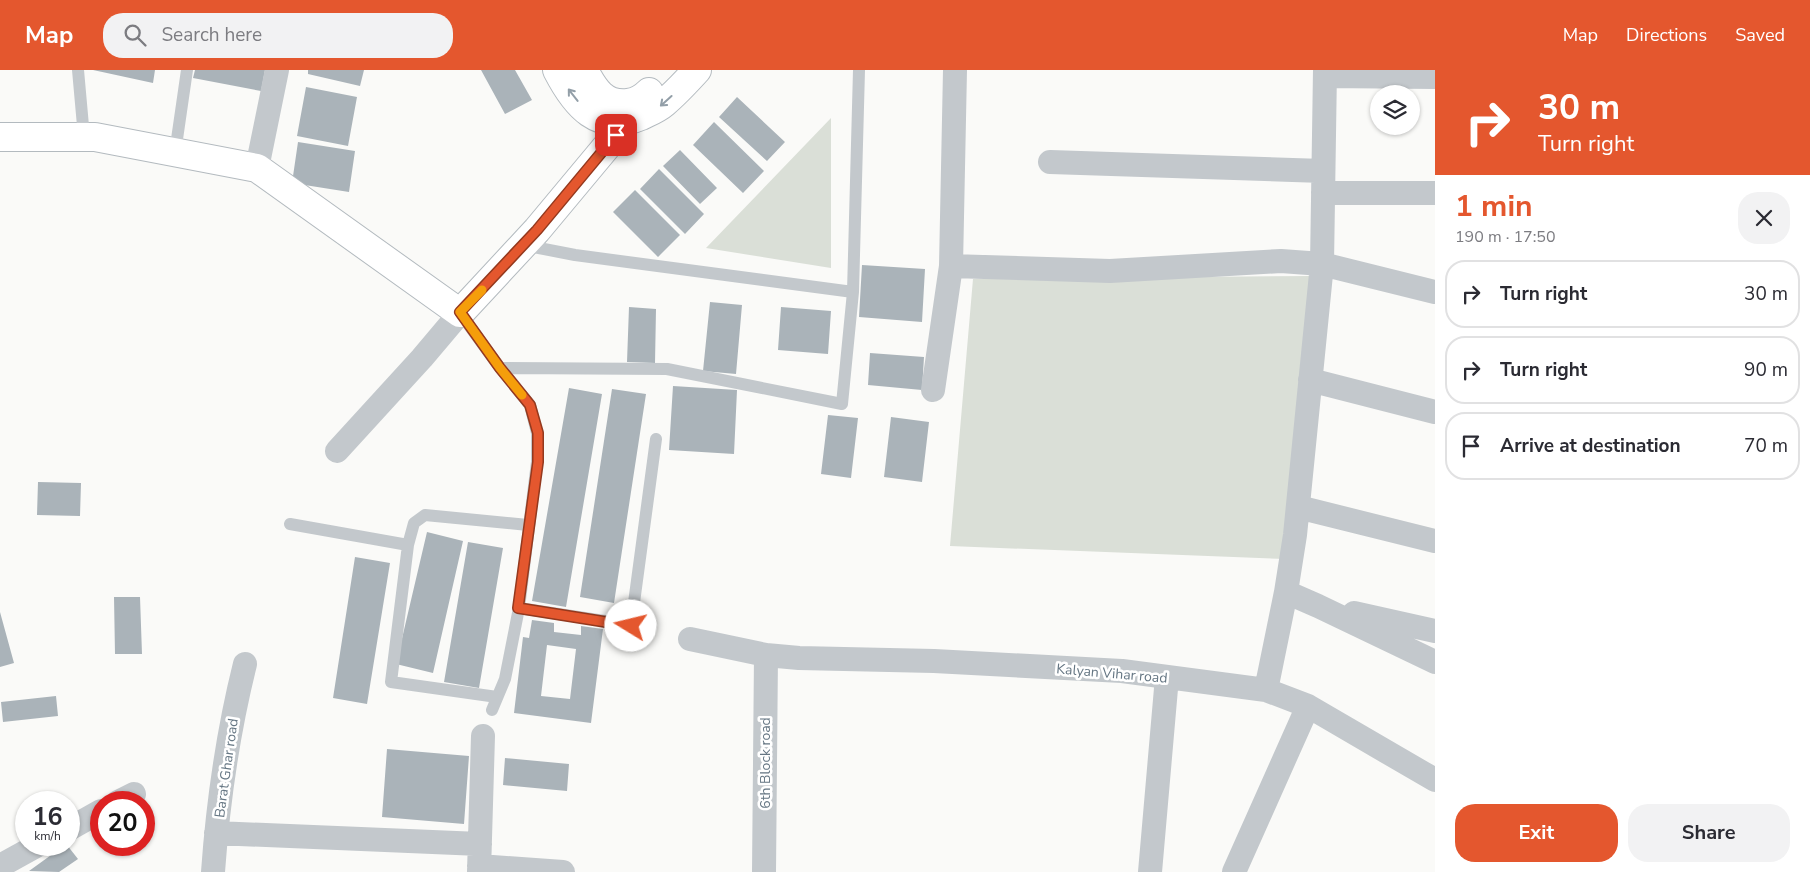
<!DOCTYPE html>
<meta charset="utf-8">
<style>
:root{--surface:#fff;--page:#f2f2f3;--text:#2b2b33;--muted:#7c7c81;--line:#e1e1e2;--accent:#e4572e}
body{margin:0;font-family:"Nunito Sans",sans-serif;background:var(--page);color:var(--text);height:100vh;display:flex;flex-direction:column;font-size:19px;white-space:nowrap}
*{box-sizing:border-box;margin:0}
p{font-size:16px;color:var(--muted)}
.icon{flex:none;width:28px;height:28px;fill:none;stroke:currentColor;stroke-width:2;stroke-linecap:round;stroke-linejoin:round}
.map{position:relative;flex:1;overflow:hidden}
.details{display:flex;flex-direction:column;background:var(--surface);width:375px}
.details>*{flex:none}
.guide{background:#e4572e;color:#fff;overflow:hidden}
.controls{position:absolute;left:1370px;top:15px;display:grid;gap:10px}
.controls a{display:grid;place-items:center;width:50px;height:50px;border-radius:50%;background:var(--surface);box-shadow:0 1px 4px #0004;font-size:25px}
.speed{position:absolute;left:15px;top:721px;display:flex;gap:10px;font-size:25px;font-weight:700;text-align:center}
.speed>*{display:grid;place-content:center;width:65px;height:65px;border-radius:50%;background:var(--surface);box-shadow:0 1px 4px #0004;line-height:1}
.speed small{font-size:12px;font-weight:400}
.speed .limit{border:8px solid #d22;background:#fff;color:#111}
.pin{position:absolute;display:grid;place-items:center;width:42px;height:42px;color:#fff;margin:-21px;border-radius:10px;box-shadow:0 2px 8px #0006}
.me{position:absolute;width:55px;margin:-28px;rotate:279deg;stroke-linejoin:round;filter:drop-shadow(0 0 4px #0008)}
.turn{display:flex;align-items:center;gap:18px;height:105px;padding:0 20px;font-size:22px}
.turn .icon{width:65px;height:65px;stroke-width:2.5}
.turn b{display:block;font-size:35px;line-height:42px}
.round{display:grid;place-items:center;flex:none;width:52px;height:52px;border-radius:20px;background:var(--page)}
.head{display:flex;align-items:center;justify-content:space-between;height:85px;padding:0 20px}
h1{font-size:30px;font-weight:700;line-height:38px;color:var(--accent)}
.cta{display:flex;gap:10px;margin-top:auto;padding:10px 20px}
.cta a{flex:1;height:58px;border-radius:20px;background:var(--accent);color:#fff;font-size:20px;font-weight:700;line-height:58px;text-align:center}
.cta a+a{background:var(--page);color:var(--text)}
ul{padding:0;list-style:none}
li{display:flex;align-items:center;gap:15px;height:68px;margin:0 10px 8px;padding:0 10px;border:2px solid var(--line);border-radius:20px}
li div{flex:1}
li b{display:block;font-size:19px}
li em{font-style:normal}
header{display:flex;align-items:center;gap:30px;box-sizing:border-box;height:70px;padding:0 25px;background:var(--accent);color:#fff}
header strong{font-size:24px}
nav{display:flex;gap:28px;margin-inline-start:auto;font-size:18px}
.search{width:350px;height:45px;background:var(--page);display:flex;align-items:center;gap:12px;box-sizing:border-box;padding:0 18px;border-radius:20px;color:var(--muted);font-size:19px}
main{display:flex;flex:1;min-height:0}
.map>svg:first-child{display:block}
</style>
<header>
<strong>Map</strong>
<div class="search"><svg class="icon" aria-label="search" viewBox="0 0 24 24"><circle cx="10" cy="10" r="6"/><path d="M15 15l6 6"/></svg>Search here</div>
<nav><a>Map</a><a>Directions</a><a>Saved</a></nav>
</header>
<main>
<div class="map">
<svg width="1435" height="802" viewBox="0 0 1435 802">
<rect width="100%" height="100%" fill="#fafaf8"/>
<path fill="#dadfd7" d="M 831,48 L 831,198 L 706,178 Z
M 1312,206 L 1285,489 L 950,476 L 973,209 Z"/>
<path fill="#aab3b9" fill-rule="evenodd" d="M 93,0 L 155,0 L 153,13 Z
M 195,0 L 265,0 L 261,21 L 193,8 Z
M 308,0 L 364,0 L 360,16 L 308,4 Z
M 481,0 L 515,0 L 532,30 L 505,44 Z
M 306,17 L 357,27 L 348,76 L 297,66 Z
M 737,27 L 785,72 L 767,91 L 719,47 Z
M 714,52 L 764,101 L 743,123 L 693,75 Z
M 298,72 L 355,81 L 349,122 L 292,113 Z
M 680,80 L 717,118 L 700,134 L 663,96 Z
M 659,99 L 704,144 L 685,164 L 640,119 Z
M 635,120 L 680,165 L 658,187 L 613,142 Z
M 862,195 L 925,199 L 922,252 L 859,247 Z
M 710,232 L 742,235 L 736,304 L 703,301 Z
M 629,237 L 656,239 L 655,293 L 627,292 Z
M 781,237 L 831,241 L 828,284 L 778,280 Z
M 870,283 L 924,287 L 922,320 L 868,315 Z
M 673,316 L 737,320 L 734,384 L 669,380 Z
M 569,318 L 602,324 L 566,537 L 532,531 Z
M 612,319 L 646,324 L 614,533 L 580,527 Z
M 828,345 L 858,348 L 851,408 L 821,404 Z
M 891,347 L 929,352 L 922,412 L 884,407 Z
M 38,412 L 81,413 L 80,446 L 37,445 Z
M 427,462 L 463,471 L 433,603 L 396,594 Z
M 468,472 L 503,478 L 479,618 L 444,612 Z
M 355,487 L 390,493 L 367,634 L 333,628 Z
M 114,527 L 140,527 L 142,584 L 115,584 Z
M 0,542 L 14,593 L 0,597 Z
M 532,550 L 554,553 L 554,562 L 581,565 L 581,556 L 603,559 L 591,653 L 514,643 L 523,567 L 529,568 ZM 547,575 L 576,579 L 570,629 L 541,626 Z
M 56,626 L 58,646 L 3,652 L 1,632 Z
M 387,679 L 469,686 L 464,754 L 382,747 Z
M 505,688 L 569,694 L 567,721 L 503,715 Z
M 65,775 L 67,775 L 78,789 L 59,802 L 29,801 Z"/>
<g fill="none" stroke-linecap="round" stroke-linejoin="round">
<defs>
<path id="secondary" d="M 557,0 C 575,35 598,64 641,46 C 649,42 657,39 664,33 C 676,23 687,11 697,0
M 584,0 C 594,19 604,36 628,33 C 636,32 643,28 649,22
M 0,67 L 95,67 L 257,98 L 460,243 L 537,160 L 627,52"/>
</defs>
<use href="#secondary" stroke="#b3babf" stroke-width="30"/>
<path stroke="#c3c8cc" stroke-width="12" d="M 78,0 L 84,67
M 175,83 L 187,0
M 523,175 L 575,185 L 853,222 L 859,0
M 460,243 L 500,298 L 530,335 L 537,363 L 537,392 L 519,538 L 505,609 L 492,640
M 500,298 L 667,299 L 842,334 L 853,222
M 290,454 L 408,475
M 519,538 L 631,555 L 656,369
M 497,627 L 391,612 L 408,475 L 414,453 L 425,445 L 528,455"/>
<path stroke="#c3c8cc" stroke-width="24" d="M 955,0 L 951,196 L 1110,201 L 1281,191 L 1322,194 L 1435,222
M 1325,0 L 1322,194 L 1295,465 L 1286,522 L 1318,536 L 1435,592
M 1325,6 L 1435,7
M 1050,92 L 1323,101
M 257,98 L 277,0
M 1323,123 L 1435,123
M 1310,310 L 1435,342
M 933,320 L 951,196
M 337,381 L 422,288 L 460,243
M 1298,437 L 1435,471
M 1354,543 L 1435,561
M 690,569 L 766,585 L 799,588 L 934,591 L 1122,601 L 1266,620 L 1308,636 L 1435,710
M 1266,620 L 1286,522
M 118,732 L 134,724
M 69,759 L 101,741
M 216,763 L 480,774
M 0,796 L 38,775
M 479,796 L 563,802
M 213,802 C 218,732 228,662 245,594
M 479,802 L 483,666
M 764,802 L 766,585
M 1150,802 L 1167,607
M 1234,802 L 1308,636"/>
<use href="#secondary" stroke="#fff" stroke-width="28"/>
</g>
<defs><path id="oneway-shaft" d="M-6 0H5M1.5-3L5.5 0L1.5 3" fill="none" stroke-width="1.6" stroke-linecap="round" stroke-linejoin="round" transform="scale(1.25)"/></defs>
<g stroke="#939fa8">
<use href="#oneway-shaft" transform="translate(573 25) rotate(-128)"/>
<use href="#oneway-shaft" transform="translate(666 31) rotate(138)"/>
</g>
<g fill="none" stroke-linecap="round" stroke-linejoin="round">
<defs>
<path id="route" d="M 616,65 L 537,160 L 460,242 L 500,298 L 530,335 L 538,363 L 538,392 L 518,538 L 631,556"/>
</defs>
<use href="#route" stroke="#94391e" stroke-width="12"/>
<use href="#route" stroke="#e4572e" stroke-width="9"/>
<path stroke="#f59e0b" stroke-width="9" d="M 482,220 L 460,242 L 500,298 L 522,325"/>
</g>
<g text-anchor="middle" stroke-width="5" stroke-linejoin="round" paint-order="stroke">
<g font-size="14" fill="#657683" stroke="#fff">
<text transform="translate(1112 603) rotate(5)" y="5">Kalyan Vihar road</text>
<text transform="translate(765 693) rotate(-90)" y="5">6th Block road</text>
<text transform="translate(226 698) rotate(-82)" y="5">Barat Ghar road</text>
</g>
</g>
</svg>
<div class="controls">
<a><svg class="icon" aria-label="layers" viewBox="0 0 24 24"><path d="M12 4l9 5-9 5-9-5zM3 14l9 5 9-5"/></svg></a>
</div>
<div class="speed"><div>16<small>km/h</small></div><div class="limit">20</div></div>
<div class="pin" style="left:616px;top:65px;background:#d93025"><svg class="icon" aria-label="arrive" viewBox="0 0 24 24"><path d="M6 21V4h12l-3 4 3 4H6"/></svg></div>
<svg class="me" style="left:631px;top:556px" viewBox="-20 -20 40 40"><circle r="19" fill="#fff"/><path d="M0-13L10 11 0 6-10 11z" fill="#e4572e"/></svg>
</div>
<section class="details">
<div class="guide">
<div class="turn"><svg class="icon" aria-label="right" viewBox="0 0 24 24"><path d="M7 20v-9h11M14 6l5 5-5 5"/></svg><div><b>30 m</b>Turn right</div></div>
</div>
<div class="head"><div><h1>1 min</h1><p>190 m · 17:50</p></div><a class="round"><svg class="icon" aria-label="close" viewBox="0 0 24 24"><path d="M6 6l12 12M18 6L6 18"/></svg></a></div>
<ul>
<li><svg class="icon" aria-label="right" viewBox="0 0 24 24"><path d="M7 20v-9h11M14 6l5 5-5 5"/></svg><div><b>Turn right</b></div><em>30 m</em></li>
<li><svg class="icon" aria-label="right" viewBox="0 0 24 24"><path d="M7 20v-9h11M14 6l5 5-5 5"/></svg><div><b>Turn right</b></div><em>90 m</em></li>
<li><svg class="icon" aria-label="arrive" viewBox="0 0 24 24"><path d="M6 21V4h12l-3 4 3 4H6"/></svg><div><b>Arrive at destination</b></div><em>70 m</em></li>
</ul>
<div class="cta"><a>Exit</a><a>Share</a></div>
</section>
</main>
